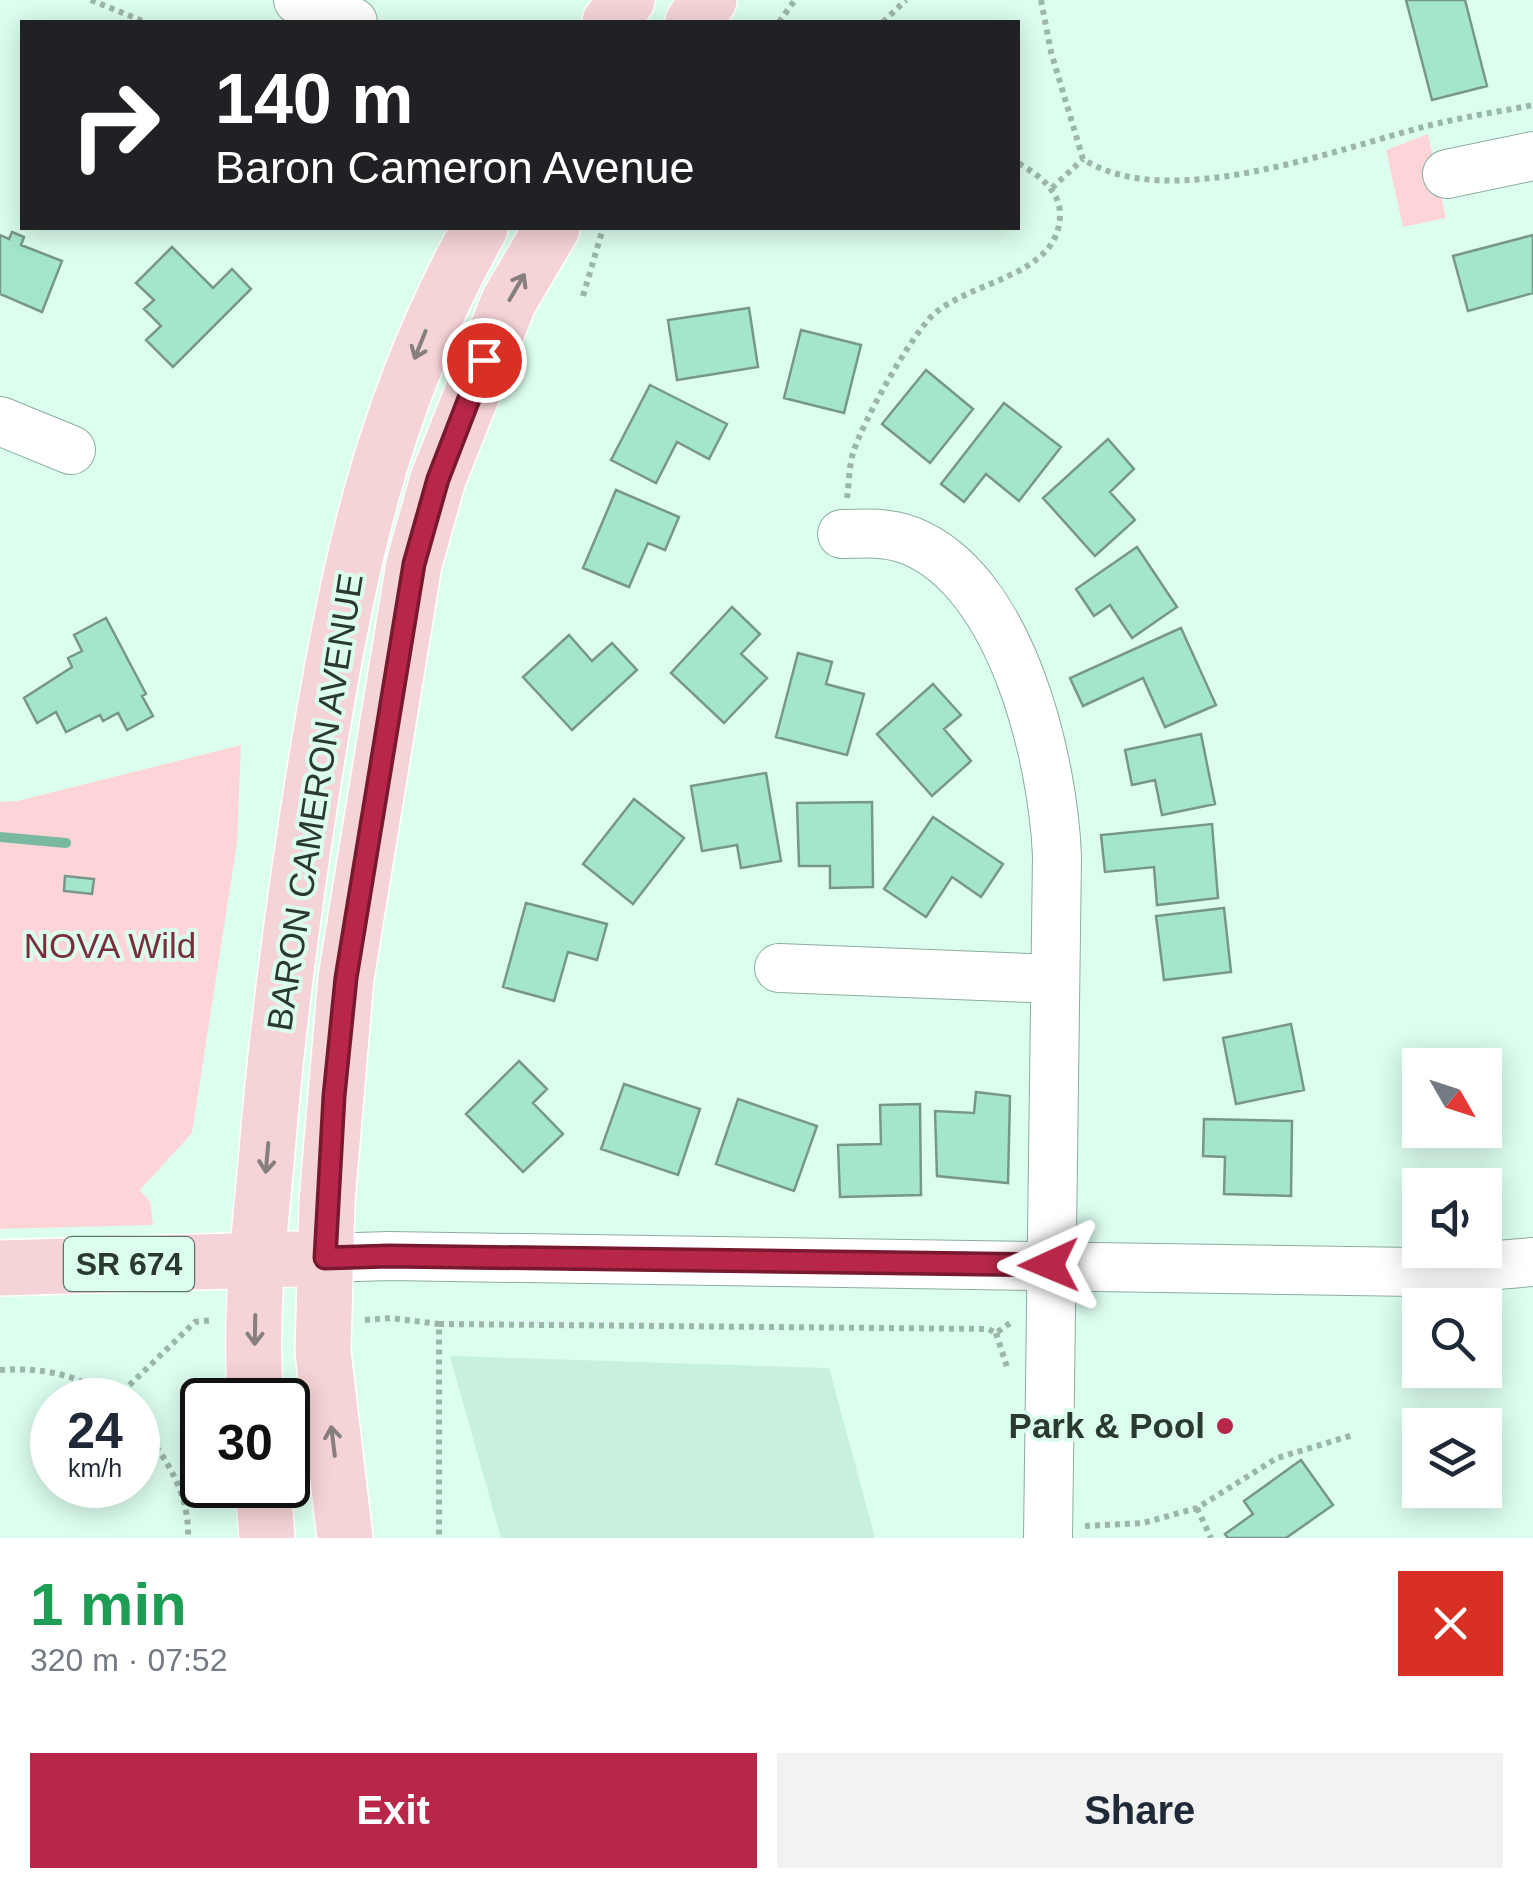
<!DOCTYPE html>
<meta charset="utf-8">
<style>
:root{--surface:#fff;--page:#f2f2f3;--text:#1f2937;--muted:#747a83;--accent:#b8274a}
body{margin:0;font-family:Helvetica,sans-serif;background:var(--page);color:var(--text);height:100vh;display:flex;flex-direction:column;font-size:38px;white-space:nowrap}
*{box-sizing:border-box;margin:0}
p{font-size:32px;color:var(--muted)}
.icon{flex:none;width:55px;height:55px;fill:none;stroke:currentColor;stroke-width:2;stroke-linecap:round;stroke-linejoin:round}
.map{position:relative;height:1538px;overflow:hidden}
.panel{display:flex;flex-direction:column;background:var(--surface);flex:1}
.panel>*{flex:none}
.hud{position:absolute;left:20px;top:20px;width:1000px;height:210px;border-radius:0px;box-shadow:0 5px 25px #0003;background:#202124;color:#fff;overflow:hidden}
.needle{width:65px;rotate:129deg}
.fabs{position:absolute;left:1402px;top:1048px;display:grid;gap:20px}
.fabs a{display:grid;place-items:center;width:100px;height:100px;border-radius:0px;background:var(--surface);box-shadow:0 5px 25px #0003;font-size:50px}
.speed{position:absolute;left:30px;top:1378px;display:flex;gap:20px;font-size:50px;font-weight:700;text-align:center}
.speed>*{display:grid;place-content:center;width:130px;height:130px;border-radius:50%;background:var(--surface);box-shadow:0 5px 25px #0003;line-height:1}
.speed small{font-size:25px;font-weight:400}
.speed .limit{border:5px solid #111;border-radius:15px;background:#fff;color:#111}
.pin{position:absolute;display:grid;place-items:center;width:85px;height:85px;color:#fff;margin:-42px;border:5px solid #fff;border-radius:50%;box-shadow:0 2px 10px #0007}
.me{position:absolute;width:110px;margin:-55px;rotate:269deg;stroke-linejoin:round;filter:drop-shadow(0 0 8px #0008)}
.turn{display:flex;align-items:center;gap:35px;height:210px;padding:0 30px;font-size:45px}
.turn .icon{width:130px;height:130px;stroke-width:2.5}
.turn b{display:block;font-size:70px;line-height:85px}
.round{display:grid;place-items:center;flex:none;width:105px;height:105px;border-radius:0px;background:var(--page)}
.summary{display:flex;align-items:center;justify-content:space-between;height:170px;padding:0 30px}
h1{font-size:60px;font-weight:800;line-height:75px;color:#1e9e55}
.button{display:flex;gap:20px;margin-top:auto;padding:20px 30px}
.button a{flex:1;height:115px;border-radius:0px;background:var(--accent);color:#fff;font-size:40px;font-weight:800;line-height:115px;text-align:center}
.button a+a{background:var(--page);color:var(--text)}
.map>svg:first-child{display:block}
</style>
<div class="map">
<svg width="1533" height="1538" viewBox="0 0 1533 1538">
<rect width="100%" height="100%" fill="#dcfeef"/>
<path fill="#c7f0df" d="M 450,1356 L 829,1368 L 875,1538 L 501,1538 Z"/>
<path fill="#fdd5d8" d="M 1428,134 L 1446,218 L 1403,227 L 1386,150 Z
M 241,745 L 237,843 L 192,1133 L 140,1190 L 150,1202 L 153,1225 L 0,1229 L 0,802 L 17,801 Z"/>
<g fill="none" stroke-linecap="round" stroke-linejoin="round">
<path stroke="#78b9a0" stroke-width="10" d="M 0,837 L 66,843"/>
</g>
<path fill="#a4e6cb" stroke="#78978a" stroke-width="2.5" d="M 1406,0 L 1465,0 L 1487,86 L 1432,100 Z
M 12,232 L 24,237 L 21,245 L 62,261 L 42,312 L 0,294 L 0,235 L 9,239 Z
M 1533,235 L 1533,293 L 1468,311 L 1453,256 Z
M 172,247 L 213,288 L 232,269 L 251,289 L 173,367 L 146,340 L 161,326 L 144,309 L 154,300 L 136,283 Z
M 749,308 L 758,367 L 677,380 L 668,320 Z
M 801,330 L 861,345 L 844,413 L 784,398 Z
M 926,370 L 973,409 L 930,463 L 882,424 Z
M 650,385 L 727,424 L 709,459 L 677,442 L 656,483 L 611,460 Z
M 1004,403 L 1061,447 L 1019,501 L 986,474 L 964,502 L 941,484 Z
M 1108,439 L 1134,469 L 1110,492 L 1135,520 L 1095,556 L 1043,498 Z
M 616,490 L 679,517 L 665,550 L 648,543 L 629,587 L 583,568 Z
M 1137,547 L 1177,607 L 1132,638 L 1110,605 L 1094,616 L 1076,589 Z
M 732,607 L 760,634 L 741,654 L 767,678 L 724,723 L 671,673 Z
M 106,618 L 146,694 L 142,696 L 153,716 L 127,730 L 118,713 L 103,721 L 100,715 L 66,732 L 56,712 L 37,723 L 24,698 L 72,667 L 68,658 L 82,651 L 74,635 Z
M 1181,628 L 1216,705 L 1165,727 L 1143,678 L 1083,706 L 1070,678 Z
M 569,635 L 592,661 L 612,643 L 637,670 L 572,730 L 523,677 Z
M 798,653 L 832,662 L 826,684 L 864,694 L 847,755 L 776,737 Z
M 933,684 L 961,715 L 944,729 L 971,761 L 932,796 L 877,734 Z
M 1201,734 L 1215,804 L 1162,815 L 1155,780 L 1132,785 L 1125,750 Z
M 766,773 L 781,861 L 741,868 L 737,845 L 702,851 L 691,786 Z
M 634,799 L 684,838 L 633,904 L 583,864 Z
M 872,802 L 873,887 L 830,888 L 830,866 L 799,866 L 797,803 Z
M 933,817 L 1003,864 L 981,897 L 952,877 L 926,917 L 884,889 Z
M 1212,824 L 1218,898 L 1157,905 L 1154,867 L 1105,872 L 1101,835 Z
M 65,876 L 94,879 L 92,894 L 64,891 Z
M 526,903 L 607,924 L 597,960 L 568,952 L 554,1001 L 503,987 Z
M 1224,908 L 1231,972 L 1164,980 L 1156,916 Z
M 1291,1024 L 1304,1090 L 1236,1104 L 1223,1038 Z
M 519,1061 L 547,1089 L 533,1103 L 563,1134 L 523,1172 L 466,1114 Z
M 624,1084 L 700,1109 L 678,1175 L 601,1149 Z
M 976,1092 L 1010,1096 L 1008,1183 L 937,1176 L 935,1111 L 974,1113 Z
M 738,1099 L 817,1126 L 794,1191 L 716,1164 Z
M 920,1104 L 921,1195 L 840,1197 L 838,1145 L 881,1144 L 880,1105 Z
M 1204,1119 L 1292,1121 L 1291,1196 L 1224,1194 L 1225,1157 L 1203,1156 Z
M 1301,1460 L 1333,1505 L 1286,1538 L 1228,1538 L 1225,1534 L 1253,1514 L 1244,1501 Z"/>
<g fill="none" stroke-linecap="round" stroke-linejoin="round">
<defs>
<path id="minor" d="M 298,0 L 353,22
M 1447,174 L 1533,156
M 0,421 L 71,450
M 842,534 C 865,533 889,532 911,541 C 1012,582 1053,759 1057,856 L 1048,1538
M 779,968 L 1055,979
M 325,1258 L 389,1256 L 1414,1272 L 1533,1262"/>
<path id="major" d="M 610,22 L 627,0
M 693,22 L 709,0
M 0,1268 L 297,1259
M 256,1400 C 248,1310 262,1217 269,1128 C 279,1012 295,897 313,782 C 346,579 378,410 480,228
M 263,1485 L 267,1538
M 345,1538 L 323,1352 L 327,1201 L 346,978 L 414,564 L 438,479 L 509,301 L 552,228"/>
</defs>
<use href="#minor" stroke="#8dada0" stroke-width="50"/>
<use href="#major" stroke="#fff" stroke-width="58"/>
<path stroke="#9cb6ab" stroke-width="6" stroke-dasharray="5 5" stroke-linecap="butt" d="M 91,0 L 145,22
M 1041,0 L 1051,52 L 1083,159 C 1167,214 1337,149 1427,126 C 1462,117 1498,112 1533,105
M 779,22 L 795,0
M 883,22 L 906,0
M 1052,188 L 1083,159
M 583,296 L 603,228
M 847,498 C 849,484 849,467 853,453 C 864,419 906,345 929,319 C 964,280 1061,279 1060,213 C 1059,189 1037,174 1018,163
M 365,1320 L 390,1318 L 439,1324 L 439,1538
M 439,1324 L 988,1329 L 996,1333 L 1013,1321
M 996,1333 L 1008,1370
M 0,1370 C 44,1367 79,1375 116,1400
M 115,1399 L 195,1322 L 213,1320
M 138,1423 C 165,1456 190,1493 188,1538
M 1197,1508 L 1211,1538
M 1085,1526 L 1143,1523 L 1197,1508 L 1277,1458 L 1353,1435"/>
<use href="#minor" stroke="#fff" stroke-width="48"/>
<use href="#major" stroke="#f5d4d7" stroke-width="55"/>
</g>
<defs><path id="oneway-shaft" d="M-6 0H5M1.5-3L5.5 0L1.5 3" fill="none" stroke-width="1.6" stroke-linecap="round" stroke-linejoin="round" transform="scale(2.5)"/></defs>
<g stroke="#867f7d">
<use href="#oneway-shaft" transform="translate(517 287) rotate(-60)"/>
<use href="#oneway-shaft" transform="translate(420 345) rotate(112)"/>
<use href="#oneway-shaft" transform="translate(267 1158) rotate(95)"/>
<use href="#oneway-shaft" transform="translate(255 1330) rotate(91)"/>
<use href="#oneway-shaft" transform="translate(333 1441) rotate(-97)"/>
</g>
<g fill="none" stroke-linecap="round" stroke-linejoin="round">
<defs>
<path id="route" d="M 484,360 L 438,479 L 414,564 L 346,978 L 334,1096 L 325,1258 L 389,1256 L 1049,1265"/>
</defs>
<use href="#route" stroke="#781930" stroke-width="25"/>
<use href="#route" stroke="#b8274a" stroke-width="18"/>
</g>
<circle fill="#b8274a" stroke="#dcfeef" stroke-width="4" cx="1225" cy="1426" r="10"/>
<g text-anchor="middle" stroke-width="8" stroke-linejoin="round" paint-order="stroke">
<rect fill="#dcfeef" stroke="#60746b" stroke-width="2.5" x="64" y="1237" width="130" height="54" rx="8"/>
<g font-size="32" font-weight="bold" fill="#2b3933">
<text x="129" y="1275">SR 674</text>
</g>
<g font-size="35" fill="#2b3933" stroke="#dcfeef">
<text transform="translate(315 802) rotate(-81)" y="12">BARON CAMERON AVENUE</text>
</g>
<g font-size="35" fill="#792e3b" stroke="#dcfeef">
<text x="110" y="958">NOVA Wild</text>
</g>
<g font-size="35" font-weight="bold" fill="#2b3933" stroke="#dcfeef" text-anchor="end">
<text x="1205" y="1438">Park &amp; Pool</text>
</g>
</g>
</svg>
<div class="fabs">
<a><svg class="needle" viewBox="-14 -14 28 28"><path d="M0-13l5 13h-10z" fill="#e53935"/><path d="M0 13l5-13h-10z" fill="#747a83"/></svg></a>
<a><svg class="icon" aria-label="sound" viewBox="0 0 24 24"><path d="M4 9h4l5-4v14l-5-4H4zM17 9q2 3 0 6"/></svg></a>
<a><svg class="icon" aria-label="search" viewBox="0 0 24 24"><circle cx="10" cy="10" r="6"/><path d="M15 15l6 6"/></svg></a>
<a><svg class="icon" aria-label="layers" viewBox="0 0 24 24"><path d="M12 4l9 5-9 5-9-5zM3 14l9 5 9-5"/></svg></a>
</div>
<div class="speed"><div>24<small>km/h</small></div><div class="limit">30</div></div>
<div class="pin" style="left:484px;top:360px;background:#d93025"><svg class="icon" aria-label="arrive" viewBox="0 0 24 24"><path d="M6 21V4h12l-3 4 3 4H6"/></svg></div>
<svg class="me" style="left:1049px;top:1265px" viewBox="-20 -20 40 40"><path d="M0-17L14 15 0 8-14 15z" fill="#b8274a" stroke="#fff" stroke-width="4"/></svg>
<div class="hud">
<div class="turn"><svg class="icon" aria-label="right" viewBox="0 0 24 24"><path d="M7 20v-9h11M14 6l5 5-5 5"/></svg><div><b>140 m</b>Baron Cameron Avenue</div></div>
</div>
</div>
<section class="panel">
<div class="summary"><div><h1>1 min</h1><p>320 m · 07:52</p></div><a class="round" style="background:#d93025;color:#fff"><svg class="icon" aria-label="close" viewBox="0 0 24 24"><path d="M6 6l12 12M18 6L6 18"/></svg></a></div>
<div class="button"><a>Exit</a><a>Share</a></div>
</section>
